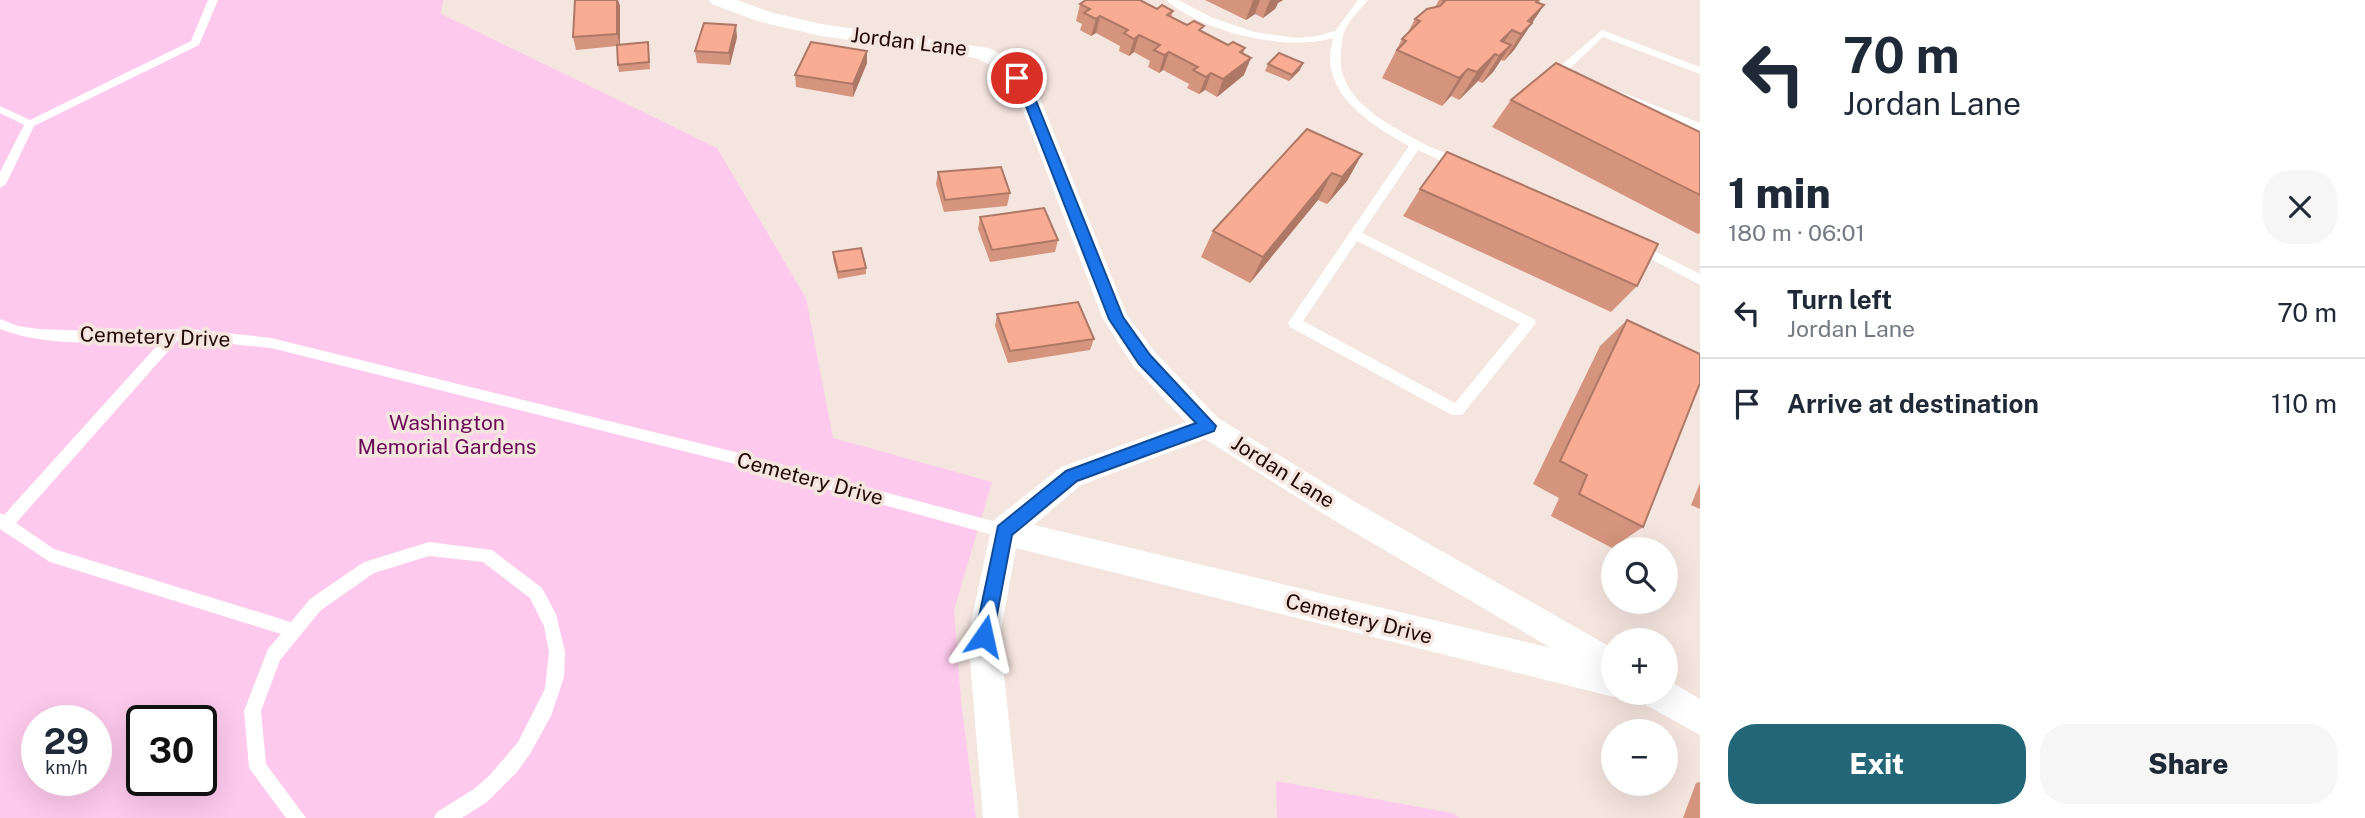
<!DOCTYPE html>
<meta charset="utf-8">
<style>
:root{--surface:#fff;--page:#f6f6f7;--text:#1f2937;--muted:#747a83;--line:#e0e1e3;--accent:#226678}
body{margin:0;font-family:"Public Sans",sans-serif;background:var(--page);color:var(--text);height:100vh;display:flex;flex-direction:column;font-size:26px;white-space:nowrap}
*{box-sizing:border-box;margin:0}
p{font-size:23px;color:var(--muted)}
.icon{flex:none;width:38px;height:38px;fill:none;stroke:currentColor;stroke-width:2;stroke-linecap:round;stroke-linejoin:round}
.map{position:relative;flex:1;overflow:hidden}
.panel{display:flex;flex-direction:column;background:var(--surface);width:665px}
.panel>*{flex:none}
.banner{background:#fff;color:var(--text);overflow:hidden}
.buttons{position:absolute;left:1601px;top:537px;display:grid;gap:14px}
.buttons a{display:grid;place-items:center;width:77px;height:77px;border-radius:50%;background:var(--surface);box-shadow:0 7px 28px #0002;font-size:35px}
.speed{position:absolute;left:21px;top:705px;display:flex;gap:14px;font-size:35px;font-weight:700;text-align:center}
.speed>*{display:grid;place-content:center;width:91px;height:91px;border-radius:50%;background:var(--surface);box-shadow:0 7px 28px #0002;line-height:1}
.speed small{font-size:18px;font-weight:400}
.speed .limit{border:4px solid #111;border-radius:10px;background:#fff;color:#111}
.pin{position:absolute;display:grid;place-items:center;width:60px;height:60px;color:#fff;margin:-30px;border:4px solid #fff;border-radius:50%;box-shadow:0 2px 7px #0007}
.me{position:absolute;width:77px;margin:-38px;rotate:11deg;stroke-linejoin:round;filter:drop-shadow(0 0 5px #0008)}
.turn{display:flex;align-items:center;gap:24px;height:147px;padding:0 28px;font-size:32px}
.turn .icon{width:91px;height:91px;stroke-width:2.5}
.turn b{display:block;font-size:49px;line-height:60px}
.round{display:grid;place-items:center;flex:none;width:74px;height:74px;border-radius:28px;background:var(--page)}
.headline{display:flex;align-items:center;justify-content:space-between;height:119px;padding:0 28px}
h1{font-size:42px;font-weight:800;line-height:52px}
.cta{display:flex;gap:14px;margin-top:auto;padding:14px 28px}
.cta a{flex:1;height:80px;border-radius:28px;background:var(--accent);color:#fff;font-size:28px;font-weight:800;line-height:80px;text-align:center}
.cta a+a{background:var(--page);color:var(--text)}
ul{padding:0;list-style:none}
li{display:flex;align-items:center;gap:21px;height:91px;padding:0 28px;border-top:2px solid var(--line)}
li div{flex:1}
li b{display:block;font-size:26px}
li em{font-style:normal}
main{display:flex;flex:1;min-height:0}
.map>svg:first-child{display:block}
</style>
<main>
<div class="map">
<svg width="1700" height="818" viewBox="0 0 1700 818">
<rect width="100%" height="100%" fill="#f5e5df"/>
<path fill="#fdc9ec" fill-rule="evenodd" d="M 0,0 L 443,0 L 441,14 L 717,148 L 806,298 L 833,438 L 992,482 L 954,610 L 961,701 L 976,818 L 0,818 ZM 37,721 L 96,721 L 96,780 L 37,780 ZM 142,721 L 201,721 L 201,780 L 142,780 Z
M 1276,781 L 1452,813 L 1460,818 L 1277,818 Z"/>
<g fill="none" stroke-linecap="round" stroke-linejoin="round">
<path fill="#fff" fill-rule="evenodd" d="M 208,0 L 218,0 L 199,45 L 34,126 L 6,184 L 0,188 L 0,172 L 24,125 L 0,113 L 0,106 L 30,120 L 191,41 Z
M 1166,0 L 1178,0 L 1213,18 L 1254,32 L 1296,38 L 1317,36 L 1335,31 L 1358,0 L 1368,0 C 1360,10 1350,19 1345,30 C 1342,37 1342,44 1341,52 C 1335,101 1392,126 1426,145 C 1438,151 1455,155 1465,164 L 1459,168 L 1455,167 L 1418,150 L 1362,233 L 1534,319 L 1536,323 L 1462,415 L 1452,415 L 1290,327 L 1288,323 L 1409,146 C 1377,128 1332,102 1330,60 C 1329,53 1332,45 1333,38 C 1286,52 1203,32 1166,0 ZM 1357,241 L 1520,324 L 1455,403 L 1303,321 Z
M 1602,30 L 1700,67 L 1700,74 L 1603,37 L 1568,70 L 1577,74 L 1577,78 L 1569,78 L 1557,73 L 1557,69 Z
M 1621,92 L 1700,123 L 1700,131 L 1617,97 L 1617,93 Z
M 1636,242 L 1700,274 L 1700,285 L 1632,249 L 1630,246 Z
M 0,319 L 18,326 L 39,329 L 92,331 L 191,329 L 271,338 L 735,452 L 1004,524 L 1009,526 L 1012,531 L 1009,536 L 1004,538 L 735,464 L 271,348 L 179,339 L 16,523 L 54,549 L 291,622 L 310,599 L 364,562 L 429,542 L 492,550 L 542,588 L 556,614 L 565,652 L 564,677 L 551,716 L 530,754 L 517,772 L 487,802 L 462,818 L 434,818 L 437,812 L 474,789 L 490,775 L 518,742 L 545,689 L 549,652 L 544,626 L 530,598 L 483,562 L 429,556 L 374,573 L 321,610 L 280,660 L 261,711 L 266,764 L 306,818 L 286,818 L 249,768 L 244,711 L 268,649 L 281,634 L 50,562 L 0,529 L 0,513 L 4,515 L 163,339 C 110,341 51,349 0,329 Z"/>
<path fill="#fff" fill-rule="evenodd" d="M 709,0 L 737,0 L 770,12 L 821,24 L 988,48 L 1014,60 L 1037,91 L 1127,315 L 1154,351 L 1218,418 L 1357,503 L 1614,649 L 1614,693 L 1623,693 L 1614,697 L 1016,548 L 1000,636 L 1019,818 L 983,818 L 968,636 L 993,521 L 1061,467 L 1186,422 L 1134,367 L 1103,319 L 1016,92 L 1000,70 L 976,58 L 821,36 L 757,21 L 712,4 ZM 1205,439 L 1335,521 L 1551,648 L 1034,525 L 1081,485 Z
M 1666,679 L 1700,699 L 1700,735 L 1646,705 L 1641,693 L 1666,693 Z"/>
</g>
<path fill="#d5947e" d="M 575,0 L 618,0 L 620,6 L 620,45 L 648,42 L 650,69 L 619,72 L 618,65 L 617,46 L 576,50 L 573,37 Z
M 1205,0 L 1283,0 L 1278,3 L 1275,9 L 1263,18 L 1255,14 L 1246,20 Z
M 1439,0 L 1540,0 L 1539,3 L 1544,5 L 1514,50 L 1504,61 L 1501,60 L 1493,72 L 1482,83 L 1478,81 L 1459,100 L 1451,96 L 1442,106 L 1382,78 L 1402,39 L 1407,34 L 1415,19 L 1435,7 Z
M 1080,4 L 1157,9 L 1173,11 L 1171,18 L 1228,45 L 1245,48 L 1243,54 L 1244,75 L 1217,97 L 1205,90 L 1199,94 L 1187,88 L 1189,84 L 1163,70 L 1159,73 L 1148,67 L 1150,61 L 1134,52 L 1129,56 L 1119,51 L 1120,46 L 1096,33 L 1091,36 L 1080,30 L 1082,24 L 1076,21 Z
M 737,37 L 730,65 L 697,63 L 695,51 Z
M 867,51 L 867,63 L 853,97 L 796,87 L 795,75 Z
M 1268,64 L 1300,70 L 1289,81 L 1265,71 Z
M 1511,100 L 1700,132 L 1700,233 L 1698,234 L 1492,127 Z
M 1362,154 L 1347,181 L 1327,204 L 1318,200 L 1250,283 L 1201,257 L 1213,231 Z
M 938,172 L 1010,193 L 1007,206 L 944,212 L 936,184 Z
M 1420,189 L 1637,286 L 1611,312 L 1403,216 Z
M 980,217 L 1058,240 L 1055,252 L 990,262 L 978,229 Z
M 833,252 L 866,268 L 866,274 L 838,279 L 833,258 Z
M 997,314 L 1094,339 L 1090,350 L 1008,363 L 995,326 Z
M 1627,320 L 1643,527 L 1612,548 L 1551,516 L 1559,498 L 1533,484 L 1600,346 Z
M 1700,483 L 1700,509 L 1691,505 Z
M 1700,782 L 1700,818 L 1683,818 L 1696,783 Z"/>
<path fill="#ae7867" d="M 617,0 L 618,0 L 620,6 L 620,46 L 617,34 Z
M 1253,0 L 1260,0 L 1255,14 L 1246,20 Z
M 1270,0 L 1283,0 L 1278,3 L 1275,9 L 1263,18 Z
M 1544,5 L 1514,50 L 1504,61 L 1521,34 L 1528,21 Z
M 1100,16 L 1096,33 L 1091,36 L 1096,19 Z
M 736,25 L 737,37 L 730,65 L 729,53 Z
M 1512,30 L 1478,81 L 1459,100 L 1477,72 L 1501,41 Z
M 1139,35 L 1134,52 L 1129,56 L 1134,39 Z
M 1511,45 L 1493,72 L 1482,83 L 1499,56 Z
M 867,51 L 867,63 L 853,97 L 853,84 Z
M 1169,52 L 1163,70 L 1159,73 L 1164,55 Z
M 1251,58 L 1244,75 L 1217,97 L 1223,79 Z
M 1303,63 L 1300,70 L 1289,81 L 1292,75 Z
M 1468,69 L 1451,96 L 1442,106 L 1459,78 Z
M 1211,73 L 1205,90 L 1199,94 L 1206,77 Z
M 1362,154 L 1347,181 L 1327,204 L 1342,177 Z
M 1332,173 L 1318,200 L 1250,283 L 1263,257 Z"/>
<path fill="#f8ac93" stroke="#ae7867" stroke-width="2" d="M 575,0 L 617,0 L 617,34 L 573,37 Z
M 1086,0 L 1140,0 L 1157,9 L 1162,5 L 1173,11 L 1167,15 L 1187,25 L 1194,21 L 1204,26 L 1199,30 L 1228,45 L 1233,42 L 1245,48 L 1240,52 L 1251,58 L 1223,79 L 1211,73 L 1206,77 L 1193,70 L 1198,67 L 1169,52 L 1164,55 L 1154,50 L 1160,45 L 1139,35 L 1134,39 L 1124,33 L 1128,30 L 1100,16 L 1096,19 L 1084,13 L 1090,9 L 1080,4 Z
M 1442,0 L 1538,0 L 1536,2 L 1544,5 L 1528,21 L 1532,23 L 1521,34 L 1512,30 L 1501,41 L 1511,45 L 1499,56 L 1495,54 L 1477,72 L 1468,69 L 1459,78 L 1397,50 L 1406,41 L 1402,39 L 1420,21 L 1415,19 L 1427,9 L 1440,6 L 1445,1 Z
M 704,23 L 736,25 L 729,53 L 695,51 Z
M 648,42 L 649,62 L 618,65 L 617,45 Z
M 811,42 L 867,51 L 853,84 L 795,75 Z
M 1279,53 L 1303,63 L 1292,75 L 1268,64 Z
M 1556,63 L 1700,132 L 1700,195 L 1511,100 Z
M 1307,129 L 1362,154 L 1342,177 L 1332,173 L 1263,257 L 1213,231 Z
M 1447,152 L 1658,244 L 1637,286 L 1420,189 Z
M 1001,167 L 1010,193 L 945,200 L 938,172 Z
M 1044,208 L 1058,240 L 992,250 L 980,217 Z
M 861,248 L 866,268 L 838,272 L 833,252 Z
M 1078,302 L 1094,339 L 1010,351 L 997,314 Z
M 1627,320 L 1700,354 L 1700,383 L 1643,527 L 1579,494 L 1587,475 L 1560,461 Z"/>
<path fill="#1a73e8" stroke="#114b97" stroke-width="2" d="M 1012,75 L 1021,75 L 1032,91 L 1123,317 L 1150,355 L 1216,426 L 1214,431 L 1077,481 L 1012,535 L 993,636 L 990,642 L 984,645 L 977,642 L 975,636 L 998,526 L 1066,471 L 1196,423 L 1139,364 L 1109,319 L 1020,91 L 1011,78 Z"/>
<g text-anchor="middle" stroke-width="7" stroke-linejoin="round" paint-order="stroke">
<g font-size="21" fill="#230903" stroke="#f5e5df">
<text transform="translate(909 42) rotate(7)" y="7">Jordan Lane</text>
<text transform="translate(155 337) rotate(2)" y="7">Cemetery Drive</text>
<text transform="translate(1283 472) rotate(32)" y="7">Jordan Lane</text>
<text transform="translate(810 479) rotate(15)" y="7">Cemetery Drive</text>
<text transform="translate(1359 619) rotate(14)" y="7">Cemetery Drive</text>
</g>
<g font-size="21" fill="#690955" stroke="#f5e5df">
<text x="447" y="430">Washington<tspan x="447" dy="24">Memorial Gardens</tspan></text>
</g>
</g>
</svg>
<div class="buttons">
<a><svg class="icon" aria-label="search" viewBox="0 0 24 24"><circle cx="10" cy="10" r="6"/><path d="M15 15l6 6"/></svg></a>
<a>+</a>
<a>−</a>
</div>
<div class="speed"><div>29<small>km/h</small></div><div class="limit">30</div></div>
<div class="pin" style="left:1017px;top:78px;background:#d93025"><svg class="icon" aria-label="arrive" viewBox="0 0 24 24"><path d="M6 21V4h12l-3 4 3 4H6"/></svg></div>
<svg class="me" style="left:984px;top:636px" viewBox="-20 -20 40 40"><path d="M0-17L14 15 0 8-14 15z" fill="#1a73e8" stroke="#fff" stroke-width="4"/></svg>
</div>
<section class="panel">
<div class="banner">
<div class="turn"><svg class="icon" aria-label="left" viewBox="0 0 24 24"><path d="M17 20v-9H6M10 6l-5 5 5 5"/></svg><div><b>70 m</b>Jordan Lane</div></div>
</div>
<div class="headline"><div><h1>1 min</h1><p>180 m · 06:01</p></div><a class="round"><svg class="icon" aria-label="close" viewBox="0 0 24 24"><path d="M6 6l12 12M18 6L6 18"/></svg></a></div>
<ul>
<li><svg class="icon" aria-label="left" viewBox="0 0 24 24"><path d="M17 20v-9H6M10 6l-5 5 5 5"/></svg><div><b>Turn left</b><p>Jordan Lane</p></div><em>70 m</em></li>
<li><svg class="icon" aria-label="arrive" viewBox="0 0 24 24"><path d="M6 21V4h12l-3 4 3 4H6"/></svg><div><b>Arrive at destination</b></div><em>110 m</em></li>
</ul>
<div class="cta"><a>Exit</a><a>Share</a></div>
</section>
</main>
